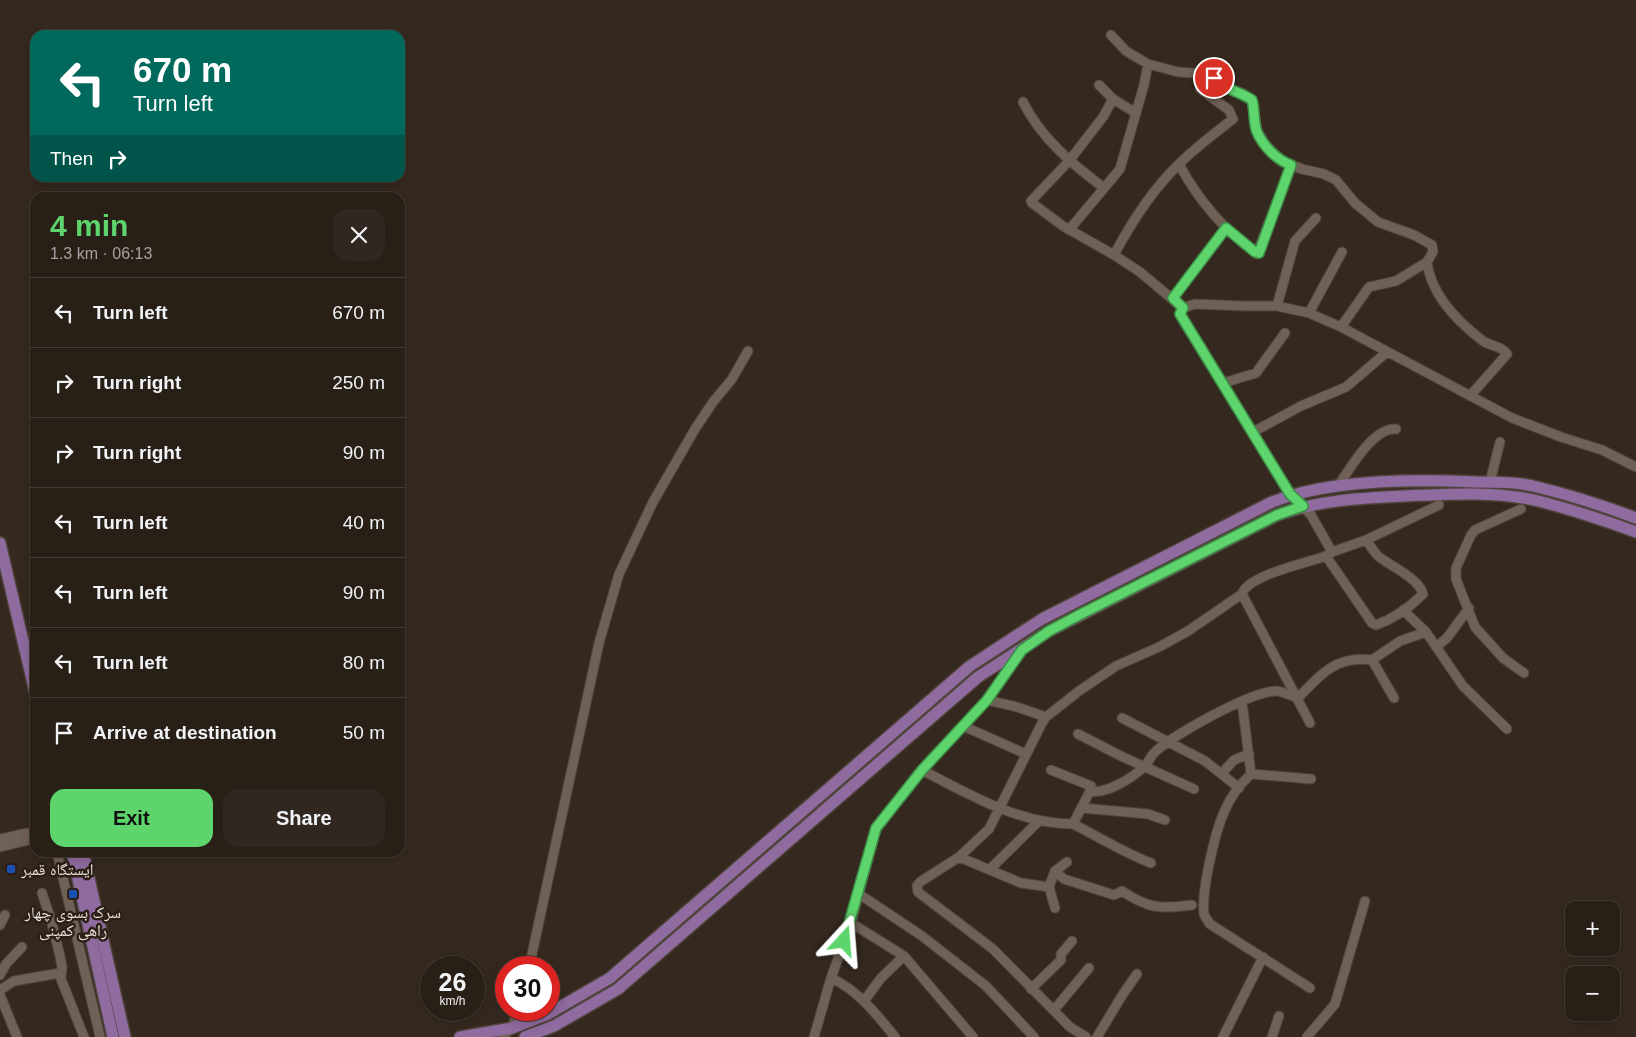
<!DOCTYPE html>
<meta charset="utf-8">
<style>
:root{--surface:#281f17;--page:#302720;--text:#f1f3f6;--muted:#a5a2a1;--line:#443d36;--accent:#5ed56c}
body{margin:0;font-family:Helvetica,"Noto Naskh Arabic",sans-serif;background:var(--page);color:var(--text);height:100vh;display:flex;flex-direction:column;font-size:19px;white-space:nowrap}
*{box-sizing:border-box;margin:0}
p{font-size:16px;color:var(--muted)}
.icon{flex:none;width:28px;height:28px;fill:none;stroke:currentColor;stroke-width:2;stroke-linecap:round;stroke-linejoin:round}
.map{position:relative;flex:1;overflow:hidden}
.panel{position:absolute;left:30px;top:192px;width:375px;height:665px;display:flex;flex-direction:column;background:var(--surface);border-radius:15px;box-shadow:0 2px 12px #0003,0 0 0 1px var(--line)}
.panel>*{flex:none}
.guide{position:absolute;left:30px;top:30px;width:375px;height:152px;border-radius:15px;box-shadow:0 2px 12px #0003,0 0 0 1px var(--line);background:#00695c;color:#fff;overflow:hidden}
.controls{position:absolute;left:1565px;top:901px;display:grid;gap:10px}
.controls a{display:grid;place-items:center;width:55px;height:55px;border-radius:10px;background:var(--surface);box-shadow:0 2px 12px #0003,0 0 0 1px var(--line);font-size:25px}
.speed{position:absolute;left:420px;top:956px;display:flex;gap:10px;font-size:25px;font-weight:700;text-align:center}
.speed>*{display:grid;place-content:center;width:65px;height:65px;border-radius:50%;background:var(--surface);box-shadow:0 2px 12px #0003,0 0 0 1px var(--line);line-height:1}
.speed small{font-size:12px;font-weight:400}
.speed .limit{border:8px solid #d22;background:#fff;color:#111}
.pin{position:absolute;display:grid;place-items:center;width:42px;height:42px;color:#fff;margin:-21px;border:2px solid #fff;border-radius:50%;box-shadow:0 1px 5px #0007}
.me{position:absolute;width:55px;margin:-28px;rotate:19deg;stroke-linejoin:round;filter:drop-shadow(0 0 4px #0008)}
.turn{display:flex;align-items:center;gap:18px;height:105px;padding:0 20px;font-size:22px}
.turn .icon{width:65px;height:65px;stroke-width:2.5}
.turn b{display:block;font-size:35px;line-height:42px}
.then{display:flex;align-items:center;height:48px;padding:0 20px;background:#0003;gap:10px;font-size:19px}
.round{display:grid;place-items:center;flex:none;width:52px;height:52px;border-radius:15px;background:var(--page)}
.overview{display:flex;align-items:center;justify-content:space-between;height:85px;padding:0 20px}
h1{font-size:30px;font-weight:700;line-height:38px;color:var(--accent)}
.cta{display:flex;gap:10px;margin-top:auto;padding:10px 20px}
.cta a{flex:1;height:58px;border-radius:15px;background:var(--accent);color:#111;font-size:20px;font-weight:700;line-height:58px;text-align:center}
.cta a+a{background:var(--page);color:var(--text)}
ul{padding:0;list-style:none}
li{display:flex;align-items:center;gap:15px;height:70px;padding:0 20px;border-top:1px solid var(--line)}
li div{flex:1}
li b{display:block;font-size:19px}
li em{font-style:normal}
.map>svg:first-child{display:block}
</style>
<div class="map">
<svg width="1636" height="1037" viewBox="0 0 1636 1037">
<rect width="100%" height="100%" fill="#35291f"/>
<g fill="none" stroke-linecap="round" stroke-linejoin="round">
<defs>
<path id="minor" d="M 1111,35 L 1126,51 L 1148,64 L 1178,72 L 1207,74 L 1227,89 L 1242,93 L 1252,100 L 1257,131 L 1265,144 L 1281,161 L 1302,169 L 1324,174 L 1336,180 L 1355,203 L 1378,222 L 1414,235 L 1432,245 L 1433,252 L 1427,262 L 1396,281 L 1369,287 L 1341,327
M 1099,85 L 1113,99 L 1136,113
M 1113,99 L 1103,117 L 1069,161 L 1031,201 L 1032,203 L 1063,226 L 1114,255 L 1140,272 L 1183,308
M 1023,102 C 1041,138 1072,164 1104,188
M 1179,164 C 1198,200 1224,230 1257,254 L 1291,165
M 1069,230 L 1120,169 L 1144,85 L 1148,64
M 1114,255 C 1132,221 1152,190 1179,164 C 1196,147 1215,133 1233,119 L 1229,110 L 1200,89
M 1427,262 C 1431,295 1458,322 1483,341 C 1490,346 1502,346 1507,354 L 1470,396
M 1173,298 L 1226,228
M 1277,306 L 1295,241 L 1316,218
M 1309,313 L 1342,252
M 1223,383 L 1256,373 L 1285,333
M 1253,432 L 1301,406 L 1346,387 L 1387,352
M 1490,482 L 1500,442
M 1338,486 C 1350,469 1373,427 1396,429
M 1521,509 L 1475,530 L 1471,535 L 1456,568 L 1456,579 L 1475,627 L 1503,658 L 1524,673
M 1332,552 L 1311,515 L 1291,495 L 1180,314 L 1183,308 L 1195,304 L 1243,306 L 1277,306 L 1309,313 L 1341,327 L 1512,418 L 1561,437 L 1602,450 L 1636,467
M 1326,556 L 1372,623 L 1376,625 C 1393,619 1410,607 1423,594 C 1419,578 1390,566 1378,556 C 1373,551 1370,545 1366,540
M 1242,594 L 1310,723
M 1403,610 L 1426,632 L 1463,686 L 1507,729
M 1436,647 L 1447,638 L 1469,608
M 1372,660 L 1394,698
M 987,700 L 1017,707 L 1046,717
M 1242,702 L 1251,774
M 1122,718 L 1205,761 L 1239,788
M 963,726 L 1026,754
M 1078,734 L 1123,757 L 1194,789
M 922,770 C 968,794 1019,824 1073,824 L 1090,791 C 1106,795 1133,777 1144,767 C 1148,763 1150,758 1153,754 C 1170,736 1252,691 1276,691 C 1282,691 1291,696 1298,698 C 1320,675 1336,655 1372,660 L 1400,641 L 1426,632
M 1051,770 L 1091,786 L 1090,791
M 1222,773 L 1234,760 L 1249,754
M 1082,808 L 1148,814 L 1165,820
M 1073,824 C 1099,837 1124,853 1151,863
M 0,839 L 27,833 L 35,834
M 0,847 L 29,840 L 35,836
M 57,852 L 100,1037
M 959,857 L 1021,883 L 1049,887
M 989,870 L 1039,821
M 1055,871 L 1064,879 L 1114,895 L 1122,891 C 1149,909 1160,909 1192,905
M 42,893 L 51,920 L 60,956 L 62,967 L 61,979 L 84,1037
M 859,894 L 922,936 L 986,986 L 1034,1037
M 1055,908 L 1049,887 L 1055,871 L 1067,862
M 851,923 L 904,956 L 973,1037
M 0,925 L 5,915
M 529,968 L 599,643 L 619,574 L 653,502 L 695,429 L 713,402 L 732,379 L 748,351
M 0,975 L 6,964 L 22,947
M 831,978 C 858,990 877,1015 895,1037
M 1310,988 L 1210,924 C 1208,921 1205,917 1204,914 C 1201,891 1215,833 1224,812 C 1230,798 1240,784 1251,774 L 1311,779
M 1031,989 L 1061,960 L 1061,954 L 1072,941
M 0,990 L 14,981 L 60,973
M 0,995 L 17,1037
M 864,1001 L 881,978 L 904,956
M 1054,1010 L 1089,968
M 502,1037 L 512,1028 L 518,1010
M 814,1037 L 831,978 L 851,923 L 876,829 L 922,770 L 987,700 L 1020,652
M 1086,1037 L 1070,1027 L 993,949 L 918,892 L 917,886 L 920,882 L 959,857 L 989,829 L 1042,723 L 1046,717 L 1079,691 L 1116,666 L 1159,647 L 1188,631 L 1242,594 C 1248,575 1307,563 1326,556 L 1332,552 L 1366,540 L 1439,505
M 1097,1037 L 1123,994 L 1137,974
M 1223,1037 L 1263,957
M 1272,1037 L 1279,1016
M 1307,1037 L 1335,1004 L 1365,901"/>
<path id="major" d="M 0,543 L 35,692
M 72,852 L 113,1037
M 83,852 L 125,1037
M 460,1037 L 512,1028 L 548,1014 L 610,978 L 970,666 L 1042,619 L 1272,502 C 1329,479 1415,479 1477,482 C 1497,482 1518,482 1537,487 C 1570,495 1604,506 1636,518
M 525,1037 L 554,1026 L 618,989 L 978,677 L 1049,631 L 1277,515 C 1319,500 1361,498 1405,496 C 1447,494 1493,491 1534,500 C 1568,508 1603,520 1636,532"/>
</defs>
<use href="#minor" stroke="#4f443b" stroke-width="11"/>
<use href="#major" stroke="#4f443b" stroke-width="14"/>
<use href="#minor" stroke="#706156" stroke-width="9"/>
<use href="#major" stroke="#8f6ba0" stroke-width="11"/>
</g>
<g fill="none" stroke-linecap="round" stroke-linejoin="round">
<defs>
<path id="route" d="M 844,941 L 876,828 L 922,770 L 987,700 L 1022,650 L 1049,631 L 1081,614 L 1277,515 L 1303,506 L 1290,494 L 1180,314 L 1183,308 L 1173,298 L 1226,228 L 1255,252 L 1259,253 L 1291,165 C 1277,160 1263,146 1257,132 C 1253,122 1255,110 1252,100 C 1239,91 1225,90 1214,78"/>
</defs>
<use href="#route" stroke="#3d8a46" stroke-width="12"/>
<use href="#route" stroke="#5ed56c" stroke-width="9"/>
</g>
<g fill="#1a4fb4" stroke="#2b1f16" stroke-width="2">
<rect x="6" y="864" width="10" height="10" rx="2.5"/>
<rect x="68" y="889" width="10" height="10" rx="2.5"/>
</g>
<g text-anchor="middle" stroke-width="5" stroke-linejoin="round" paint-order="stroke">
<g font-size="16" fill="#ece4de" stroke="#2b1f16" text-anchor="start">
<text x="21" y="875">ایستگاه قمبر</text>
<text x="73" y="918" text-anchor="middle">سرک بسوی چهار<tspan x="73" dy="18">راهی کمپنی</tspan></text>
</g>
</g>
</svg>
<div class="controls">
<a>+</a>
<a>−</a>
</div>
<div class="speed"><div>26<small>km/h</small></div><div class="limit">30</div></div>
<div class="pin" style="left:1214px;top:78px;background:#d93025"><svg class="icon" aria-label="arrive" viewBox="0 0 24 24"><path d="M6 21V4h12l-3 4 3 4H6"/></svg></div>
<svg class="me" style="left:844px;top:941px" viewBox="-20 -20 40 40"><path d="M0-17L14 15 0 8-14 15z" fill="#5ed56c" stroke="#fff" stroke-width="4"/></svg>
<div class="guide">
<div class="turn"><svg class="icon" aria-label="left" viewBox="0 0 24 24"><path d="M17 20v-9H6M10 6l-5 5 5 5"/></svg><div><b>670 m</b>Turn left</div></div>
<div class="then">Then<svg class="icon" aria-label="right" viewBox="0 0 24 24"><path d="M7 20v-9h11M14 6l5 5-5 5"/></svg></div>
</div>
<section class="panel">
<div class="overview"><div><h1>4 min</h1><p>1.3 km · 06:13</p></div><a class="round"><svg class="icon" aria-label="close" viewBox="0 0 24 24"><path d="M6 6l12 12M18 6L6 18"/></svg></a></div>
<ul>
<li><svg class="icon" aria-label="left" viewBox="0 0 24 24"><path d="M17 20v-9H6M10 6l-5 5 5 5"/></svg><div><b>Turn left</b></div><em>670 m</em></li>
<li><svg class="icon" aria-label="right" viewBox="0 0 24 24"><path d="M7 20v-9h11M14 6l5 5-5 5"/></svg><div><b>Turn right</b></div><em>250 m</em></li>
<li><svg class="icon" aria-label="right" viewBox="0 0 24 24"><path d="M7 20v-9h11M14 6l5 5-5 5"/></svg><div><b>Turn right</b></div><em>90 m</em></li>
<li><svg class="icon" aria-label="left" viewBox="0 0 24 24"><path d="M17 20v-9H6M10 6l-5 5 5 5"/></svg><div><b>Turn left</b></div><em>40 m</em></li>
<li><svg class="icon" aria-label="left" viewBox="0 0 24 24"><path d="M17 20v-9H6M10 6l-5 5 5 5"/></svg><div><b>Turn left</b></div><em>90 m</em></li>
<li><svg class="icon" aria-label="left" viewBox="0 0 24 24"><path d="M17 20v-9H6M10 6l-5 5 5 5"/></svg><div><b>Turn left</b></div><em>80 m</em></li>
<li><svg class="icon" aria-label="arrive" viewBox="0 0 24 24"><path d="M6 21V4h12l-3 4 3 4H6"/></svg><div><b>Arrive at destination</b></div><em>50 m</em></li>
</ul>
<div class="cta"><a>Exit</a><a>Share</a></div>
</section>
</div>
